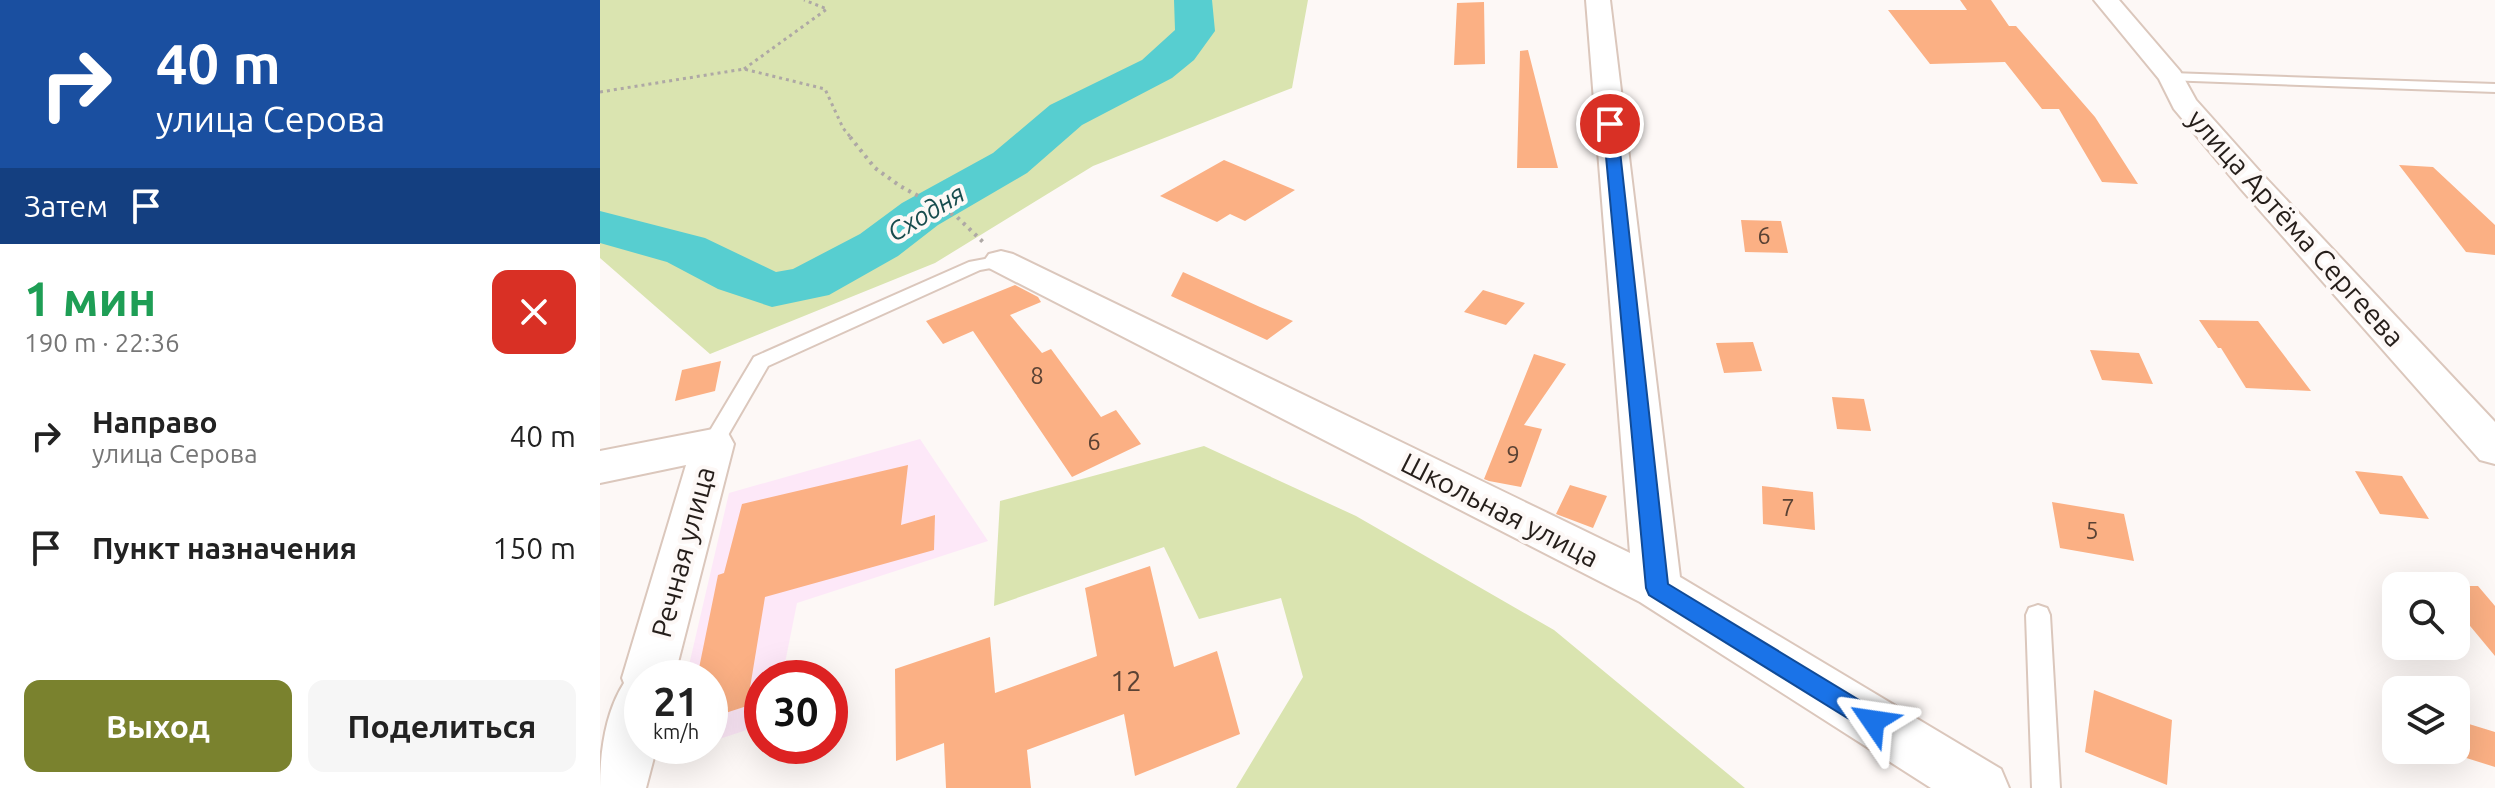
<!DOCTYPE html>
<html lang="ru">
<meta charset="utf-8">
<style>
:root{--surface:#fff;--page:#f6f6f6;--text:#222;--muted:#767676;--accent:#7a822e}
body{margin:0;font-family:Ubuntu,sans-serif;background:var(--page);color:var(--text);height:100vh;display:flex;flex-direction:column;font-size:30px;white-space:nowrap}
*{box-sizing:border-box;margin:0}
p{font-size:26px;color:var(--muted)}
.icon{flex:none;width:44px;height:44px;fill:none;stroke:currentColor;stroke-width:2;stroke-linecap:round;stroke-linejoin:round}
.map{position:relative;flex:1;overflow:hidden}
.details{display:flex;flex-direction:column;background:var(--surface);width:600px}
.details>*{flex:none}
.banner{background:#1a4fa0;color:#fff;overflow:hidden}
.controls{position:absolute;left:1782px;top:572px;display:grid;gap:16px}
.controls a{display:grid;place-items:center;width:88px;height:88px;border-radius:16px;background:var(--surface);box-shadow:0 8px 32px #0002;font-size:40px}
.speed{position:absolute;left:24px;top:660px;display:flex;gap:16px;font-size:40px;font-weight:700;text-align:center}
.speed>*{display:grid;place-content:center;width:104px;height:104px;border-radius:50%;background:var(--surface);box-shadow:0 8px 32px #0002;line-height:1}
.speed small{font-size:20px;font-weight:400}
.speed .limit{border:12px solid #d22;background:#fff;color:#111}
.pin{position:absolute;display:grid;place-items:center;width:68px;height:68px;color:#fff;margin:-34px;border:4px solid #fff;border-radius:50%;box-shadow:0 2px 8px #0007}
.me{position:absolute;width:88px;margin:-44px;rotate:302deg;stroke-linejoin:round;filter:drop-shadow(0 0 6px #0008)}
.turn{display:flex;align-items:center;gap:28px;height:168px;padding:0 24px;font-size:36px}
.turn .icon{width:104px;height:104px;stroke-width:2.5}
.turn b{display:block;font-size:56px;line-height:68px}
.then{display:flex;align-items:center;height:76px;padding:0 24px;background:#0003;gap:16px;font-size:30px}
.round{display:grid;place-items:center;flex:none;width:84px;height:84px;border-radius:16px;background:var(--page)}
.head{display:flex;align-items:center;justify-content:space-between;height:136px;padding:0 24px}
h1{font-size:48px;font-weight:700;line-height:60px;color:#1e9e55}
.action{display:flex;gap:16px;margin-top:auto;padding:16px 24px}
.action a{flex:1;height:92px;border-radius:16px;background:var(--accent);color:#fff;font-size:32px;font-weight:700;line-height:92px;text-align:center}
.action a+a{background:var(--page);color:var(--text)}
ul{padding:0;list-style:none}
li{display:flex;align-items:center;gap:24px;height:112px;padding:0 24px}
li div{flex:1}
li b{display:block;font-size:30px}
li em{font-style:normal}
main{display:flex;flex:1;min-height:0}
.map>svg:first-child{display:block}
</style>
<main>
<section class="details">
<div class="banner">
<div class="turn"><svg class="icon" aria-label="right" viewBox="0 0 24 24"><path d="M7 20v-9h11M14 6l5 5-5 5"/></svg><div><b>40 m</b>улица Серова</div></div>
<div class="then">Затем<svg class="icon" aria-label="arrive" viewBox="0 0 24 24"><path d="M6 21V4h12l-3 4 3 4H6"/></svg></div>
</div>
<div class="head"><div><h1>1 мин</h1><p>190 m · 22:36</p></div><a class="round" style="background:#d93025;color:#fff"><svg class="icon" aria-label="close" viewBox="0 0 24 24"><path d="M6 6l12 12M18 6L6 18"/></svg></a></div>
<ul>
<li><svg class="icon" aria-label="right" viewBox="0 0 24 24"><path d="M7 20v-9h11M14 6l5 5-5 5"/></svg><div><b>Направо</b><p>улица Серова</p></div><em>40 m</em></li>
<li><svg class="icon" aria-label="arrive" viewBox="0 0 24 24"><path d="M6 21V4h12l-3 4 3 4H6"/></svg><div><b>Пункт назначения</b></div><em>150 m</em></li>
</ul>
<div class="action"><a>Выход</a><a>Поделиться</a></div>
</section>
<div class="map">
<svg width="1895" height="788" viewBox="0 0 1895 788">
<rect width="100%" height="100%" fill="#fdf8f6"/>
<path fill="#fde8f8" d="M 320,439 L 388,541 L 197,603 L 182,678 L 162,678 L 162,725 L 110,742 L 110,678 L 86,678 L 129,493 Z"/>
<path fill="#dae4b0" d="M 0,0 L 708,0 L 692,88 L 493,166 L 335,263 L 110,354 L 0,258 Z
M 604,446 L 756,516 L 954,630 L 1145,788 L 636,788 L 703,677 L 681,598 L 599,619 L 564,547 L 394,606 L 400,501 Z"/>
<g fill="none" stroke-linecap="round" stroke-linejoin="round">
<path fill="#57ced0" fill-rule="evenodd" d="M 574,0 L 612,0 L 615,31 L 594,60 L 572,78 L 482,125 L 427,173 L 338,225 L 298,256 L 229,295 L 172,307 L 118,289 L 67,262 L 0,243 L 0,211 L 105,238 L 176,272 L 193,269 L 260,234 L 302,203 L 393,153 L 450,105 L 542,60 L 575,30 Z"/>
</g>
<path fill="#fbb084" d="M 1360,0 L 1391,0 L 1409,26 L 1416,26 L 1495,117 L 1538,184 L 1502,182 L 1459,109 L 1442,109 L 1405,62 L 1330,64 L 1288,10 L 1367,10 Z
M 884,2 L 885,64 L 854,65 L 857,3 Z
M 928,50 L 958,168 L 917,168 L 920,51 Z
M 624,160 L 695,190 L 645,221 L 630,214 L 617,222 L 560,196 Z
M 1799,165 L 1833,167 L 1895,225 L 1895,255 L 1866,252 Z
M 1141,220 L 1181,221 L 1188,253 L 1145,252 Z
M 583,272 L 660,307 L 693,321 L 667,340 L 571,296 Z
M 415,285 L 438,297 L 441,302 L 410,315 L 442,353 L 451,349 L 501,417 L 516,410 L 541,444 L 472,477 L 373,331 L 343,344 L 326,321 Z
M 883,290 L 925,303 L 906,325 L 864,312 Z
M 1599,320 L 1658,321 L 1711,391 L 1646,388 L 1621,348 L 1618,348 Z
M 1153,342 L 1162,371 L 1124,373 L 1116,343 Z
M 1490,350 L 1539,353 L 1553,384 L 1502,380 Z
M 934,354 L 966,364 L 924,425 L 942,429 L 921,487 L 889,481 L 884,479 Z
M 121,361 L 115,391 L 75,401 L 82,370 Z
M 1232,397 L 1264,399 L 1271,431 L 1237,429 Z
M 308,465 L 301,525 L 335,515 L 334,550 L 165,597 L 147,706 L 110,718 L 110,678 L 97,678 L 118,575 L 124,573 L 142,504 Z
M 1755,471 L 1802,476 L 1829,519 L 1780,514 Z
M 970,485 L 1007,496 L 993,528 L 956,514 Z
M 1162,486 L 1213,492 L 1215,530 L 1163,524 Z
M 1452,502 L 1524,514 L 1534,561 L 1460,548 Z
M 550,566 L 574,667 L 617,651 L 640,734 L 535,776 L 524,714 L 427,750 L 431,788 L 346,788 L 344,743 L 296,761 L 295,669 L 390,637 L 395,693 L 497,656 L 485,588 Z
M 1856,586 L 1878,586 L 1895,606 L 1895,656 L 1856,609 Z
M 1494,690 L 1572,720 L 1567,785 L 1485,752 Z
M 1856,720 L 1895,732 L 1895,767 L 1860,756 Z"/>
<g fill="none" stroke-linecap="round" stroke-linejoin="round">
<defs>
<path id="service" d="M 1571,73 L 1895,84 L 1895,92 L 1566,80 L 1566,74 Z
M 401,256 L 407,257 L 410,261 L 407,265 L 380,270 L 168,366 L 120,449 L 106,449 L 102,444 L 154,357 L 369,262 Z
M 1438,605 L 1447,608 L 1450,615 L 1460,788 L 1432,788 L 1426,615 L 1429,608 Z"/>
<path id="minor" d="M 986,0 L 1010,0 L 1080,577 L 1401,769 L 1409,788 L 1331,788 L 1040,602 L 389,268 L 384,261 L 389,254 L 401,251 L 413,254 L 1030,553 Z
M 1494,0 L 1519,0 L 1580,71 L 1596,100 L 1663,175 L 1895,422 L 1895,464 L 1880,460 L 1641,189 L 1574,109 L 1559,79 Z
M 113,429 L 128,433 L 134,444 L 74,678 L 42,678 L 42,746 L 57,746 L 46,788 L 0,788 C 0,753 5,713 24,683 L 22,678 L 86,465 L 0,483 L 0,451 Z"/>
</defs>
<use href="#service" stroke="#dbc7bc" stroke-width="4"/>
<use href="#minor" stroke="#dbc7bc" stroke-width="4"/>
<path stroke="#aea8a5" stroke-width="3" stroke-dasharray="3 4" stroke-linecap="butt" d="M 144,69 L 227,9 L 204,0
M 0,92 L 144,69 L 225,89 L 243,128 L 252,139"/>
<path stroke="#aea8a5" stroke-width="4" stroke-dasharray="3 5" stroke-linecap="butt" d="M 250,137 L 275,168 L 300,186 L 357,217 L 383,242"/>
<use href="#service" fill="#fff" fill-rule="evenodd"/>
<use href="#minor" fill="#fff" fill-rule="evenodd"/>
</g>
<path fill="#1a73e8" stroke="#114b97" stroke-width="2" d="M 1010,120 L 1017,124 L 1068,584 L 1282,714 L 1286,721 L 1282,729 L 1273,733 L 1265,729 L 1049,595 L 1046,588 L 1003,124 Z"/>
<g text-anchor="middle" stroke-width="8" stroke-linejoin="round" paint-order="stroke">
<g font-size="24" fill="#5a4234">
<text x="1164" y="244">6</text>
<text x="437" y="384">8</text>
<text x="494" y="450">6</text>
<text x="913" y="463">9</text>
<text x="1188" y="516">7</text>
<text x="1492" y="539">5</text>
</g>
<g font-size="26" font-style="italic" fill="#184c4e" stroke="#fdf8f6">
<text transform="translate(326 213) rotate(-31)" y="9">Сходня</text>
</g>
<g font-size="28" fill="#251e1a" stroke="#fdf8f6">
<text transform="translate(1696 228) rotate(48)" y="10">улица Артёма Сергеева</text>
<text transform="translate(900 510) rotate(27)" y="10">Школьная улица</text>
<text transform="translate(83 552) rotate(-75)" y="10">Речная улица</text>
</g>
<g font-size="28" fill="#5a4234">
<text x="526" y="691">12</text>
</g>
</g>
</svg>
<div class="controls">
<a><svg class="icon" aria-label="search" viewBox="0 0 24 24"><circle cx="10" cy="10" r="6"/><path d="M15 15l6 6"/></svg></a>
<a><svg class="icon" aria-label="layers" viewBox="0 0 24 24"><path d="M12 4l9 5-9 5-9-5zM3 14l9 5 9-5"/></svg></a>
</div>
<div class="speed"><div>21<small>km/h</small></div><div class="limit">30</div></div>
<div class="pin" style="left:1010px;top:124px;background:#d93025"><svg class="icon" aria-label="arrive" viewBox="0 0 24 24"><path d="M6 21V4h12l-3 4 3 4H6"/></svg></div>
<svg class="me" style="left:1273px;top:721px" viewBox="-20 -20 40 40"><path d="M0-17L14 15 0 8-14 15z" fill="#1a73e8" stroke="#fff" stroke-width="4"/></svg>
</div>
</main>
